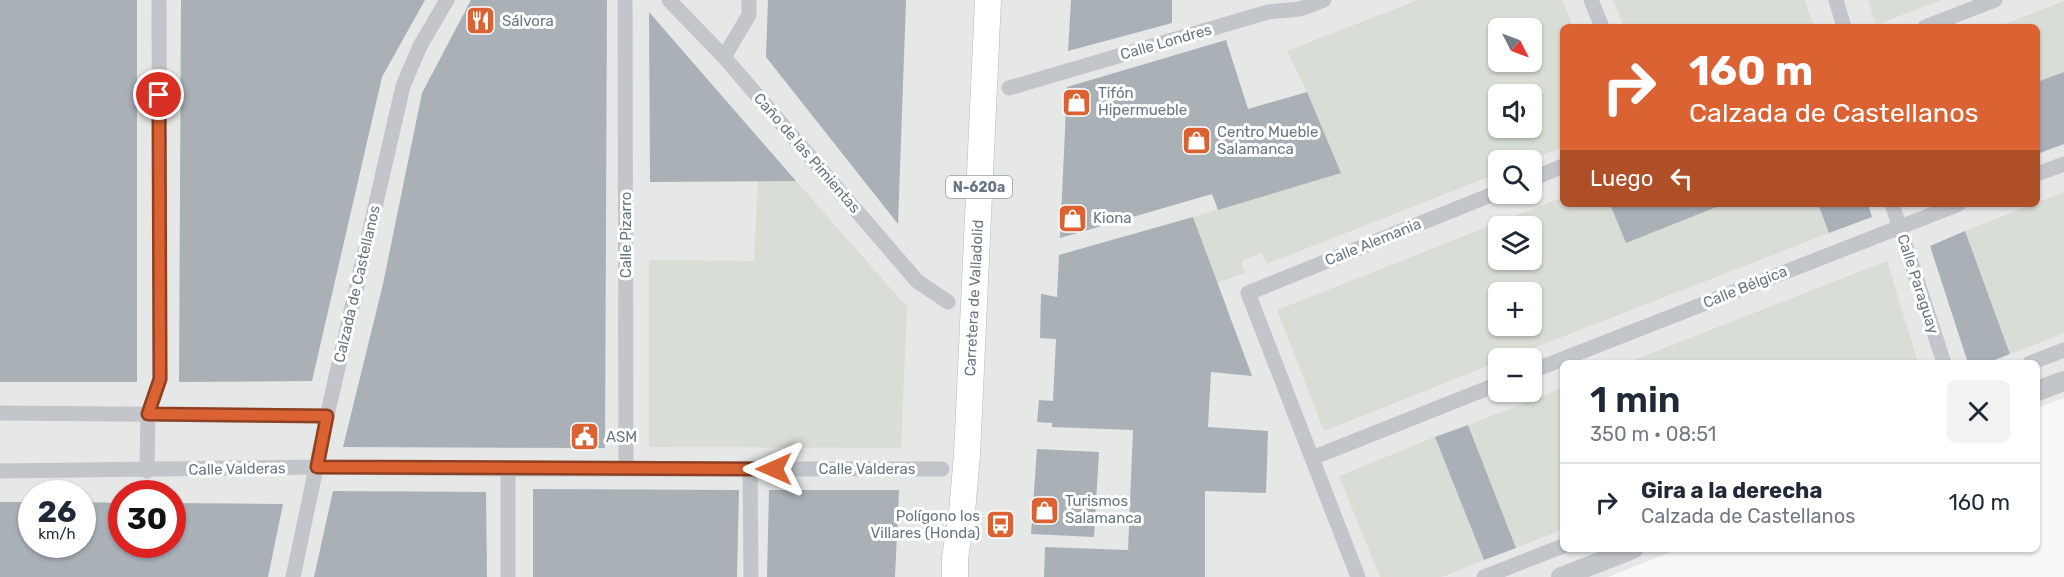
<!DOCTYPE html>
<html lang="es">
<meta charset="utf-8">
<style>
:root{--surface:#fff;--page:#f2f2f3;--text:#1f2937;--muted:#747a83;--line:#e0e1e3}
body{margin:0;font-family:Rubik,sans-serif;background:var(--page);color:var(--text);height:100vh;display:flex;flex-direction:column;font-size:22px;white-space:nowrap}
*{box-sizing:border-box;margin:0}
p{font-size:20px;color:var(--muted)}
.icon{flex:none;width:33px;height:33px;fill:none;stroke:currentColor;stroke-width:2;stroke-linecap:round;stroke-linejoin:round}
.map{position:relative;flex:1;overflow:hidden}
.side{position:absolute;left:1560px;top:360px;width:480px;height:192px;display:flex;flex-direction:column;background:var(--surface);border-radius:9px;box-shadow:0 2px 4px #0004}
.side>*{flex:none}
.hud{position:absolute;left:1560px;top:24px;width:480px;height:183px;border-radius:9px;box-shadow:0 2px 4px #0004;background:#db6333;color:#fff;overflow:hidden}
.needle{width:39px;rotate:132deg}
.buttons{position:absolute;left:1488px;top:18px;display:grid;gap:12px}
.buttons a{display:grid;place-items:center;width:54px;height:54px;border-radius:9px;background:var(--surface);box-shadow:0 2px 4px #0004;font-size:30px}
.speed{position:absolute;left:18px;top:480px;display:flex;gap:12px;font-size:30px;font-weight:700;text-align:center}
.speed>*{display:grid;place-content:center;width:78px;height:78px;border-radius:50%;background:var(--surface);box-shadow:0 2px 4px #0004;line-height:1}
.speed small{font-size:15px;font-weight:400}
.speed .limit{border:9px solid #d22;background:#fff;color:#111}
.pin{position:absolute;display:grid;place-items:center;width:51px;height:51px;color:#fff;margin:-26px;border:3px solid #fff;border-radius:50%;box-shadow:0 2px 6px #0007}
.me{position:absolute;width:66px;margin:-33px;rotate:270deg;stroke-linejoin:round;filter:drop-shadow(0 0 4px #0008)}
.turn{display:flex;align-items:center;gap:21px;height:126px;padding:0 30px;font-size:27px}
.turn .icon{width:78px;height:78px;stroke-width:2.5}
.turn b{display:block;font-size:42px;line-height:51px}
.then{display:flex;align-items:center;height:57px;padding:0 30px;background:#0003;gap:12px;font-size:22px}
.round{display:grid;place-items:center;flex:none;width:63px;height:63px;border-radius:9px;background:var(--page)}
.summary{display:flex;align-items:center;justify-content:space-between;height:102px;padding:0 30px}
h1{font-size:36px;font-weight:600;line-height:45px}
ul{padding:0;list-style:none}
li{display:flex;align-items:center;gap:18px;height:78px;padding:0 30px;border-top:2px solid var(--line)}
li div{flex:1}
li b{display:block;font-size:22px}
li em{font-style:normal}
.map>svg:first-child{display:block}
</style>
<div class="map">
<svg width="2064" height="577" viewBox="0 0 2064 577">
<rect width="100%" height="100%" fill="#f8f8f6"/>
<path fill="#e6e7e7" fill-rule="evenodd" d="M 0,0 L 2064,0 L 2064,398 L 2037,408 L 2037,363 L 1563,363 L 1563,549 L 1679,549 L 1608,577 L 0,577 ZM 1563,27 L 2037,27 L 2037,204 L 1563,204 ZM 1498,28 L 1532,28 L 1532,62 L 1498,62 ZM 1498,94 L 1532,94 L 1532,128 L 1498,128 ZM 1498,160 L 1532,160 L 1532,194 L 1498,194 ZM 1498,226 L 1532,226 L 1532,260 L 1498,260 ZM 1498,292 L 1532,292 L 1532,326 L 1498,326 ZM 1498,358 L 1532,358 L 1532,392 L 1498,392 ZM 32,494 L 82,494 L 82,544 L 32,544 ZM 122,494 L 172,494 L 172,544 L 122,544 Z"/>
<path fill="#d8ddd5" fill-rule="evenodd" d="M 1418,0 L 1562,0 L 1573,27 L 1563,27 L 1563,147 L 1530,160 L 1498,160 L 1498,173 L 1267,264 L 1262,252 L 1241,261 L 1245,273 L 1217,283 L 1193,217 L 1341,173 L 1307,92 L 1287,51 ZM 1498,28 L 1532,28 L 1532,62 L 1498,62 ZM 1498,94 L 1532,94 L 1532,128 L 1498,128 Z
M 1613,0 L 1805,0 L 1814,27 L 1624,27 Z
M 1868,0 L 1941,0 L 1876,25 Z
M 2064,1 L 2064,72 L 2037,82 L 2037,27 L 1997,27 Z
M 758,181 L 796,181 L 907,307 L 901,448 L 649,447 L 649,260 L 754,261 Z
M 2064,192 L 2064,333 L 2010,354 L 1965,231 Z
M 1563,197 L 1563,204 L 1610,204 L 1626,242 L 1725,204 L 1818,204 L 1829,233 L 1508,358 L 1498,358 L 1498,362 L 1324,431 L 1277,310 ZM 1498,226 L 1532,226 L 1532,260 L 1498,260 ZM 1498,292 L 1532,292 L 1532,326 L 1498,326 Z
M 1887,261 L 1918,363 L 1626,363 Z
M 1563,388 L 1563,529 L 1516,548 L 1468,425 Z
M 1435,437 L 1484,560 L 1442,577 L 1380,577 L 1339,476 Z"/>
<path fill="#a9b0b6" d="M 0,0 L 137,0 L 137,382 L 0,382 Z
M 181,0 L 425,0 L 382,77 L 312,381 L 179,382 Z
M 471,0 L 607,0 L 605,448 L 343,447 L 383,284 L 422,93 Z
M 768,0 L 906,0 L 898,224 L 766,57 Z
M 1071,0 L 1172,0 L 1172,23 L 1068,51 Z
M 649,12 L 735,111 L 796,181 L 650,182 Z
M 1226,40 L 1248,109 L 1307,92 L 1341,173 L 1218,210 L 1212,194 L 1060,238 L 1067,87 Z
M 2064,72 L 2064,144 L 2037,154 L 2037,82 Z
M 1610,204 L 1724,204 L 1626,243 Z
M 1818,204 L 1868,204 L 1872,217 L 1829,233 Z
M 1193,217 L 1252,376 L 1211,372 L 1208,427 L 1268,431 L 1266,493 L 1205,491 L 1205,577 L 1044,577 L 1045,547 L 1128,550 L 1133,430 L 1052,427 L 1052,423 L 1037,422 L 1039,400 L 1053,401 L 1056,339 L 1040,338 L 1041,294 L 1057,297 L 1059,255 Z
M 1965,231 L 2010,354 L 1987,363 L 1968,363 L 1930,246 Z
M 1468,425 L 1516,548 L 1484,560 L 1435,437 Z
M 1037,449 L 1099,452 L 1094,537 L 1031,534 Z
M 533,489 L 739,490 L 737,577 L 533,577 Z
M 769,490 L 899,490 L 895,577 L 767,577 Z
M 333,491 L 486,492 L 487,577 L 314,577 Z
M 0,502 L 32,502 L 32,544 L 82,544 L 82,502 L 122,503 L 122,544 L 172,544 L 172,503 L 283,504 L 268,577 L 0,577 Z"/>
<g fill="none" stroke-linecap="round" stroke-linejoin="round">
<defs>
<path id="trunk" d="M 955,577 L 955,558 L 962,512 L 967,455 L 988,0"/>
</defs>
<use href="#trunk" stroke="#b5b8bc" stroke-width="27"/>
<path stroke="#c2c5c9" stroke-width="15" d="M 625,0 L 626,469
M 669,0 L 724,57 L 917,281 L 948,302
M 1591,0 L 1602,27
M 1836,0 L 1844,27
M 1925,27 L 1995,0
M 724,57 L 749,15 L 749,0
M 1009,88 L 1268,12 L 1300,9 L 1324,0
M 2037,174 L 2064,164
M 1532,179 L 1563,166
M 1892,204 L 1944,363
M 2030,363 L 2064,350
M 1532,371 L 1959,204
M 0,413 L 327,416
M 1312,458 L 1498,384
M 508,469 L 508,577
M 750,469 L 751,577
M 0,471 L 317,467 L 508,469 L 942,469
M 147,471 L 148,414 L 160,379 L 159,0
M 293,577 L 327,416 L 403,86 L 420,46 L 447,0
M 1358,577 L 1248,293 L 1498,192
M 1484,577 L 1563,546"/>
<path stroke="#c2c5c9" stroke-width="20" d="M 2037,391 L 2064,381
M 1561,577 L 1633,549"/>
<use href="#trunk" stroke="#fff" stroke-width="26"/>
</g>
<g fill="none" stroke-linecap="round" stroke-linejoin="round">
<defs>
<path id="route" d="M 159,95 L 160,379 L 148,414 L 327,416 L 317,467 L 774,469"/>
</defs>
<use href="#route" stroke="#8e4021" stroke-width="15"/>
<use href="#route" stroke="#db6333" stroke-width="10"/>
</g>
<defs>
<symbol id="restaurant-square" viewBox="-11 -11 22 22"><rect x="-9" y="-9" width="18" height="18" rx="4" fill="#db6333" stroke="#fff"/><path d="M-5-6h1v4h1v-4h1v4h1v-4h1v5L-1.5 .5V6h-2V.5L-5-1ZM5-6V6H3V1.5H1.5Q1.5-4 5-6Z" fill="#fff"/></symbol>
<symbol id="shop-square" viewBox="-11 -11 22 22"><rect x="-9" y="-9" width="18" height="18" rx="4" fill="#db6333" stroke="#fff"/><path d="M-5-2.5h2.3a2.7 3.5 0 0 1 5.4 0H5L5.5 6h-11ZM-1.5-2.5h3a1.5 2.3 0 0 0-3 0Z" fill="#fff"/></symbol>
<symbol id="civic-square" viewBox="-11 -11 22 22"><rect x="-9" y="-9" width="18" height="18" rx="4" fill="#db6333" stroke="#fff"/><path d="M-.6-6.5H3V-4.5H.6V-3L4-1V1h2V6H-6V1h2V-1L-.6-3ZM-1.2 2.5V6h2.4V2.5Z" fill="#fff"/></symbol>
<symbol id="bus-square" viewBox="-11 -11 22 22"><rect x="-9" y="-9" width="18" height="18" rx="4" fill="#db6333" stroke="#fff"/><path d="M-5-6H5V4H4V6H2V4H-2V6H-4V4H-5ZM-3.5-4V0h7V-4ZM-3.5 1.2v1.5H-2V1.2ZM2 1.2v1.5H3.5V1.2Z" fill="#fff"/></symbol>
</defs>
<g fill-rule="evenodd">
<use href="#restaurant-square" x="464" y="4" width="33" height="33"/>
<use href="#shop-square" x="1060" y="86" width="33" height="33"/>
<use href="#shop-square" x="1180" y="124" width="33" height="33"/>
<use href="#shop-square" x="1056" y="202" width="33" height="33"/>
<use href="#civic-square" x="568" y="420" width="33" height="33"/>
<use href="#shop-square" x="1028" y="494" width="33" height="33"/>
<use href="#bus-square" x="984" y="508" width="33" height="33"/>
</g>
<g text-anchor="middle" stroke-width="6" stroke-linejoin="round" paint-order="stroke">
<rect fill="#fff" stroke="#96a0aa" stroke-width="1.5" x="946" y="176" width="66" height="22" rx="4.5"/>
<g font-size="14" font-weight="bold" fill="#697785">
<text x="979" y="192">N-620a</text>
</g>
<g font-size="15" fill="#697785" stroke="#fff" text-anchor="start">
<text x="502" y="26">Sálvora</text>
<text x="1098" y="98">Tifón<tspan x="1098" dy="17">Hipermueble</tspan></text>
<text x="1217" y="137">Centro Mueble<tspan x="1217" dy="17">Salamanca</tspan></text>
<text x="1093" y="223">Kiona</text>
<text x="606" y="442">ASM</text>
<text x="1065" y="506">Turismos<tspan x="1065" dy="17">Salamanca</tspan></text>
<text x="980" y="521" text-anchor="end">Polígono los<tspan x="980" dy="17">Villares (Honda)</tspan></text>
</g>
<g font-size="15" fill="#697785" stroke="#fff">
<text transform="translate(1166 42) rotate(-16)" y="5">Calle Londres</text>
<text transform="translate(807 153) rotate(49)" y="5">Caño de las Pimientas</text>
<text transform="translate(626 235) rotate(-90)" y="5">Calle Pizarro</text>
<text transform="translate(1373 242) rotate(-22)" y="5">Calle Alemania</text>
<text transform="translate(357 284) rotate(-77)" y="5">Calzada de Castellanos</text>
<text transform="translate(1918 284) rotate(72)" y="5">Calle Paraguay</text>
<text transform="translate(1745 287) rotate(-22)" y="5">Calle Bélgica</text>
<text transform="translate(974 298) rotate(-87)" y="5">Carretera de Valladolid</text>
<text transform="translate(237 469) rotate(-1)" y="5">Calle Valderas</text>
<text x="867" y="474">Calle Valderas</text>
</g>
</g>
</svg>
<div class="buttons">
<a><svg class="needle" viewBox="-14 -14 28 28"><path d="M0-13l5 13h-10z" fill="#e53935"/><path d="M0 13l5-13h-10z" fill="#747a83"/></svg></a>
<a><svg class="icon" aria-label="sound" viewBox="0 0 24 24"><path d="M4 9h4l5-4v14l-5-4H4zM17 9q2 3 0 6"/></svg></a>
<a><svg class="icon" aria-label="search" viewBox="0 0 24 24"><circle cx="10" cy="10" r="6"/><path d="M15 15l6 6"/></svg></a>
<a><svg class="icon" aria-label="layers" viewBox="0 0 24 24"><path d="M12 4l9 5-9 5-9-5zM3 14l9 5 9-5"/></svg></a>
<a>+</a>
<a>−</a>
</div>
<div class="speed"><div>26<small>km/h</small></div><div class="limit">30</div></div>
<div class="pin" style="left:159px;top:95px;background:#d93025"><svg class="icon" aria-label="arrive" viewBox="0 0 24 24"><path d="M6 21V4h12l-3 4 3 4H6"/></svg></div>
<svg class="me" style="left:774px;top:469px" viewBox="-20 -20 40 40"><path d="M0-17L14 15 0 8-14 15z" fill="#db6333" stroke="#fff" stroke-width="4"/></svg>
<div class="hud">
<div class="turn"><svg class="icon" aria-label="right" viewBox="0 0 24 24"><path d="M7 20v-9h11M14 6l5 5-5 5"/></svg><div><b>160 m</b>Calzada de Castellanos</div></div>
<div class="then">Luego<svg class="icon" aria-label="left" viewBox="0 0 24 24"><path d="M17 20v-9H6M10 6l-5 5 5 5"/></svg></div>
</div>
<section class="side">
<div class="summary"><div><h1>1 min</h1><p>350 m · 08:51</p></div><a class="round"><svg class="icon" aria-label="close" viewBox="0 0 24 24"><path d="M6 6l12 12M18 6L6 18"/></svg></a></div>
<ul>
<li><svg class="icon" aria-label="right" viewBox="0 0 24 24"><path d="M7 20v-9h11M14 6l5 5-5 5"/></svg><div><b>Gira a la derecha</b><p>Calzada de Castellanos</p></div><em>160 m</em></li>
</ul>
</section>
</div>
